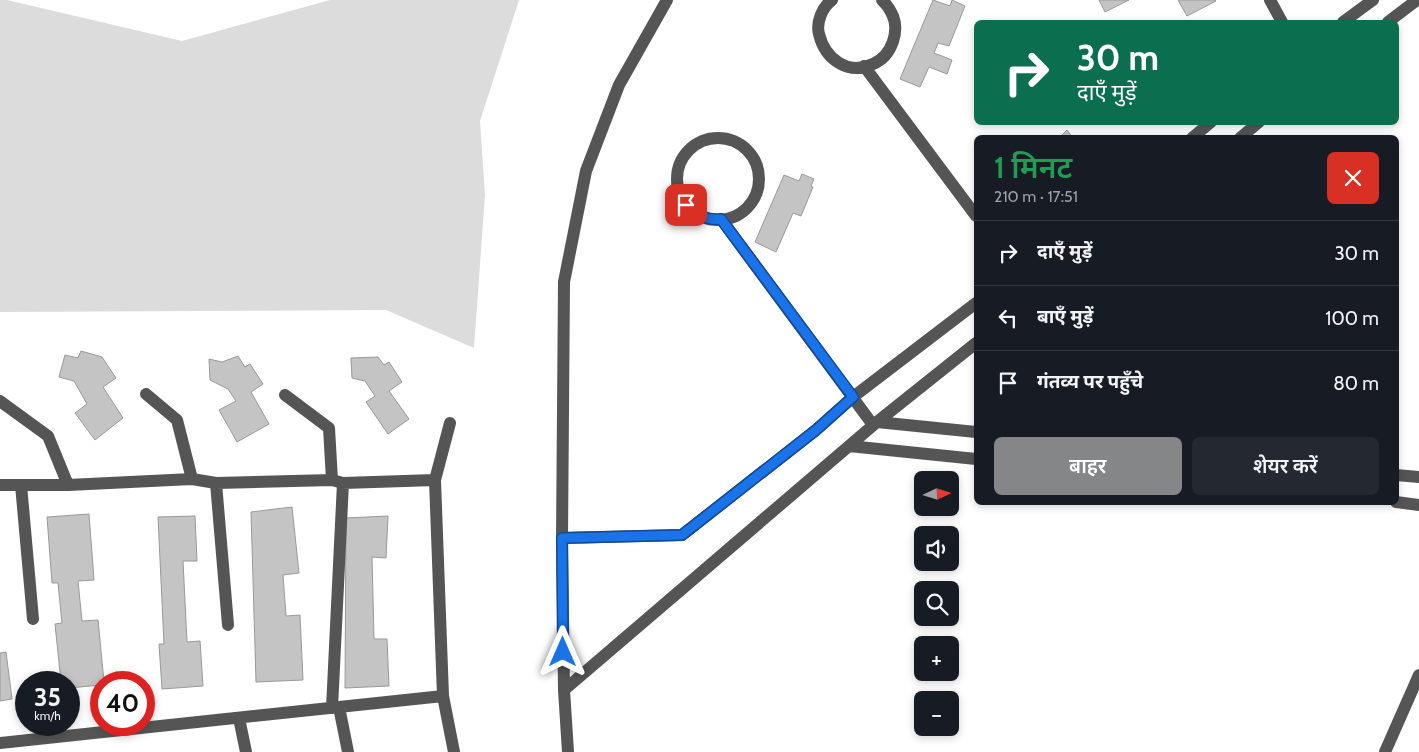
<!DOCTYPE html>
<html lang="hi">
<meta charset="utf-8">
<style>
:root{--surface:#171b24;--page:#242831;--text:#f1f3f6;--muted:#9ea1a6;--line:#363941;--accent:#858687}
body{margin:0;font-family:Cabin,"Noto Sans Devanagari",sans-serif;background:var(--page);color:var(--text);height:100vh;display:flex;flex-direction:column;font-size:19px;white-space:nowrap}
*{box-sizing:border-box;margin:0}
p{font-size:16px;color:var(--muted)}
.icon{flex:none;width:28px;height:28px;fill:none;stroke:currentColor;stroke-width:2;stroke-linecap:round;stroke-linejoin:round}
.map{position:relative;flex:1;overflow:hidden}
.drawer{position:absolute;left:974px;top:135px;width:425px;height:370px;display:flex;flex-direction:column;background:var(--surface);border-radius:8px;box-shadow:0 2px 8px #0003}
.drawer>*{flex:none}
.banner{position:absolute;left:974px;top:20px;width:425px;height:105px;border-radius:8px;box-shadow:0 2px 8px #0003;background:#0b6e4f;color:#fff;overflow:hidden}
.needle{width:32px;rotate:86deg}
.controls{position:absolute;left:914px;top:471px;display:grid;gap:10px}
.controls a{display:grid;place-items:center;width:45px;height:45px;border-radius:8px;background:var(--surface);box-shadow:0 2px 8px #0003;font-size:25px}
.speed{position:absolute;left:15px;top:671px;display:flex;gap:10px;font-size:25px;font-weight:700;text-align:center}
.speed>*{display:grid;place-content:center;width:65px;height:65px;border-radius:50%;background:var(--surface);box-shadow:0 2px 8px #0003;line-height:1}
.speed small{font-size:12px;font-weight:400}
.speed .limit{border:8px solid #d22;background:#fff;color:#111}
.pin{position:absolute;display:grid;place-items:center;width:42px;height:42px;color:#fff;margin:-21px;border-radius:10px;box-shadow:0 2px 8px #0006}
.me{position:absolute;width:55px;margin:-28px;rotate:0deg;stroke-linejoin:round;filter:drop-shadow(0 0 4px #0008)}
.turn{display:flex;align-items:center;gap:18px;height:105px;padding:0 20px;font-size:22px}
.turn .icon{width:65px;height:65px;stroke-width:2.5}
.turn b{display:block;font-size:35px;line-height:42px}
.round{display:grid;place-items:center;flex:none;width:52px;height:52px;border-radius:8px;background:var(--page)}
.head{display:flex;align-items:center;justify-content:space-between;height:85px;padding:0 20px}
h1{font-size:30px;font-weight:600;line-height:38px;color:#1e9e55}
.button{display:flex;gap:10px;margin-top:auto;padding:10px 20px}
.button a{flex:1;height:58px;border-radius:8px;background:var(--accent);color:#fff;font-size:20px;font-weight:600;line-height:58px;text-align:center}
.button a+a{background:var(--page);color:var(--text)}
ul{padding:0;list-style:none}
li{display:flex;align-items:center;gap:15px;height:65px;padding:0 20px;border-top:1px solid var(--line)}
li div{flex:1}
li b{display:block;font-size:19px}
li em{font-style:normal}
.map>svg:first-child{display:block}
</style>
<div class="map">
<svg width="1419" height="752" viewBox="0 0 1419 752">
<rect width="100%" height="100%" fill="#fff"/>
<path fill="#dcdcdc" d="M 0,0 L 7,0 L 182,41 L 330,0 L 519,0 L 480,121 L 485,195 L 474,348 L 386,310 L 0,312 Z"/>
<path fill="#c4c4c4" stroke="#999" d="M 933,0 L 950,6 L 952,0 L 965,6 L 949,46 L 938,43 L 934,53 L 952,60 L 947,74 L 929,67 L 920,87 L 900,79 Z
M 1099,0 L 1129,0 L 1105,12 Z
M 1178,0 L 1215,0 L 1216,1 L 1187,16 Z
M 1067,130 L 1073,138 L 1059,138 Z
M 802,174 L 814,179 L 811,186 L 813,187 L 801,216 L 793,213 L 776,252 L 755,242 L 784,175 L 799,181 Z
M 81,351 L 102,357 L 116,378 L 103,387 L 123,418 L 95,440 L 75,413 L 87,404 L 74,381 L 59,377 L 65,355 L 78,358 Z
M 238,356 L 245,367 L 250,364 L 263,384 L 251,392 L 269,424 L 237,442 L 219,410 L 236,401 L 228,389 L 210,380 L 209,359 L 222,362 Z
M 378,357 L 384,365 L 389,362 L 402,382 L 389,391 L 409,419 L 388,434 L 366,402 L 375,396 L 365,381 L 352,378 L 351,358 Z
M 292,507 L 299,573 L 283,575 L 286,616 L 300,615 L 303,680 L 256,682 L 251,512 Z
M 89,514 L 94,580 L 78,581 L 82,621 L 98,620 L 104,682 L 101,682 L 101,685 L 69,688 L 69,682 L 61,682 L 55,624 L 62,623 L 58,583 L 52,583 L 47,517 Z
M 195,516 L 197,561 L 183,561 L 187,642 L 200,641 L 203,686 L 162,689 L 159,644 L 164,644 L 158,517 Z
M 388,516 L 386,558 L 372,557 L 374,639 L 387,639 L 389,686 L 345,688 L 346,518 Z
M 6,652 L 12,699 L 0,701 L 0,653 Z"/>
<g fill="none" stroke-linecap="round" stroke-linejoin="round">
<path stroke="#555" stroke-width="12" d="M 832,0 C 822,7 816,23 819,34 C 825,59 848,76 873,64 C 892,56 901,30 891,12 C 889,8 885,3 882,0
M 1270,0 L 1282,22
M 1343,22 L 1373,0
M 1388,22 L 1417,0
M 864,66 L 976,216
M 1192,138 L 1211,122
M 1240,138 L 1259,122
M677 179a41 41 0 1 1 82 0a41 41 0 1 1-82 0Z
M 721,219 L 873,425
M 146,394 L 177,420 L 192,479
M 285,395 L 329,428 L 332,480
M 0,401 L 48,436 L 68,485
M 877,422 L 976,432
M 450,423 L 435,480 L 443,696 L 454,752
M 849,446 L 976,459
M 1396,475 L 1419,477
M 216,483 L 228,625
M 0,485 L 68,485 L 192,479 L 216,483 L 332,480 L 343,483 L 435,480
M 21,485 L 33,619
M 1396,502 L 1419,505
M 562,538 L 682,535 L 816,430 L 853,397 L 976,303
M 564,690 L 877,422 L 976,343
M 339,707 L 348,752
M 332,708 L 343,483
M 239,718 L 246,752
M 0,743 L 443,696
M 568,752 L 564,690 L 562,538 L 564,282 L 586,171 L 619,85 L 667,0
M 1385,752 L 1419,675"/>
</g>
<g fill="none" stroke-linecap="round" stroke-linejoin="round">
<defs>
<path id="route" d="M 563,652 L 562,538 L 682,535 L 816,430 L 853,397 L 721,219 C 706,221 697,214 686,205"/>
</defs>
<use href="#route" stroke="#114b97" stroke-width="12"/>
<use href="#route" stroke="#1a73e8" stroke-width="9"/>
</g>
</svg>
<div class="controls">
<a><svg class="needle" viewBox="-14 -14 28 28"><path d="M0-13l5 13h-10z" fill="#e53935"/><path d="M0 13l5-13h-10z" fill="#9ea1a6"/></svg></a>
<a><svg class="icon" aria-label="sound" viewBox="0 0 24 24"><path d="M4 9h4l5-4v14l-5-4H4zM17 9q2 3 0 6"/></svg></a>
<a><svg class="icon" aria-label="search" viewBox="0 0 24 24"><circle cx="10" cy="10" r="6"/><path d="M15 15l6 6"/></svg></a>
<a>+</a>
<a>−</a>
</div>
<div class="speed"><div>35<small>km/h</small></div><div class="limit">40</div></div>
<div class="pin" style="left:686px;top:205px;background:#d93025"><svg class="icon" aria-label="arrive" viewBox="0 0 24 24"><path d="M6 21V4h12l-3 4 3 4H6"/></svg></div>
<svg class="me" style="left:563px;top:652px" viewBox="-20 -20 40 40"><path d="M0-17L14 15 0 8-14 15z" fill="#1a73e8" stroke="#fff" stroke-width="4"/></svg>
<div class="banner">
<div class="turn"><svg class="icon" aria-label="right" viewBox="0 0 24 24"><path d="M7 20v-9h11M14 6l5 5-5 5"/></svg><div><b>30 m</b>दाएँ मुड़ें</div></div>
</div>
<section class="drawer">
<div class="head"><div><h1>1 मिनट</h1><p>210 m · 17:51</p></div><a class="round" style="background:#d93025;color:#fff"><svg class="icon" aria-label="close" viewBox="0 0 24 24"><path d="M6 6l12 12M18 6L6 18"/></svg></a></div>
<ul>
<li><svg class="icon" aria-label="right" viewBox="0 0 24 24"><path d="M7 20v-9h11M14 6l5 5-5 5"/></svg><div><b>दाएँ मुड़ें</b></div><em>30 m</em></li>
<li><svg class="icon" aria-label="left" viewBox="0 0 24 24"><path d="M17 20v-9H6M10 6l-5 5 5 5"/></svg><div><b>बाएँ मुड़ें</b></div><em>100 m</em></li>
<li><svg class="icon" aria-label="arrive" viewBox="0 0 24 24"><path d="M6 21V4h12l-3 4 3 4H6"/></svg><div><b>गंतव्य पर पहुँचे</b></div><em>80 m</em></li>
</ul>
<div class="button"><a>बाहर</a><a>शेयर करें</a></div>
</section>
</div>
